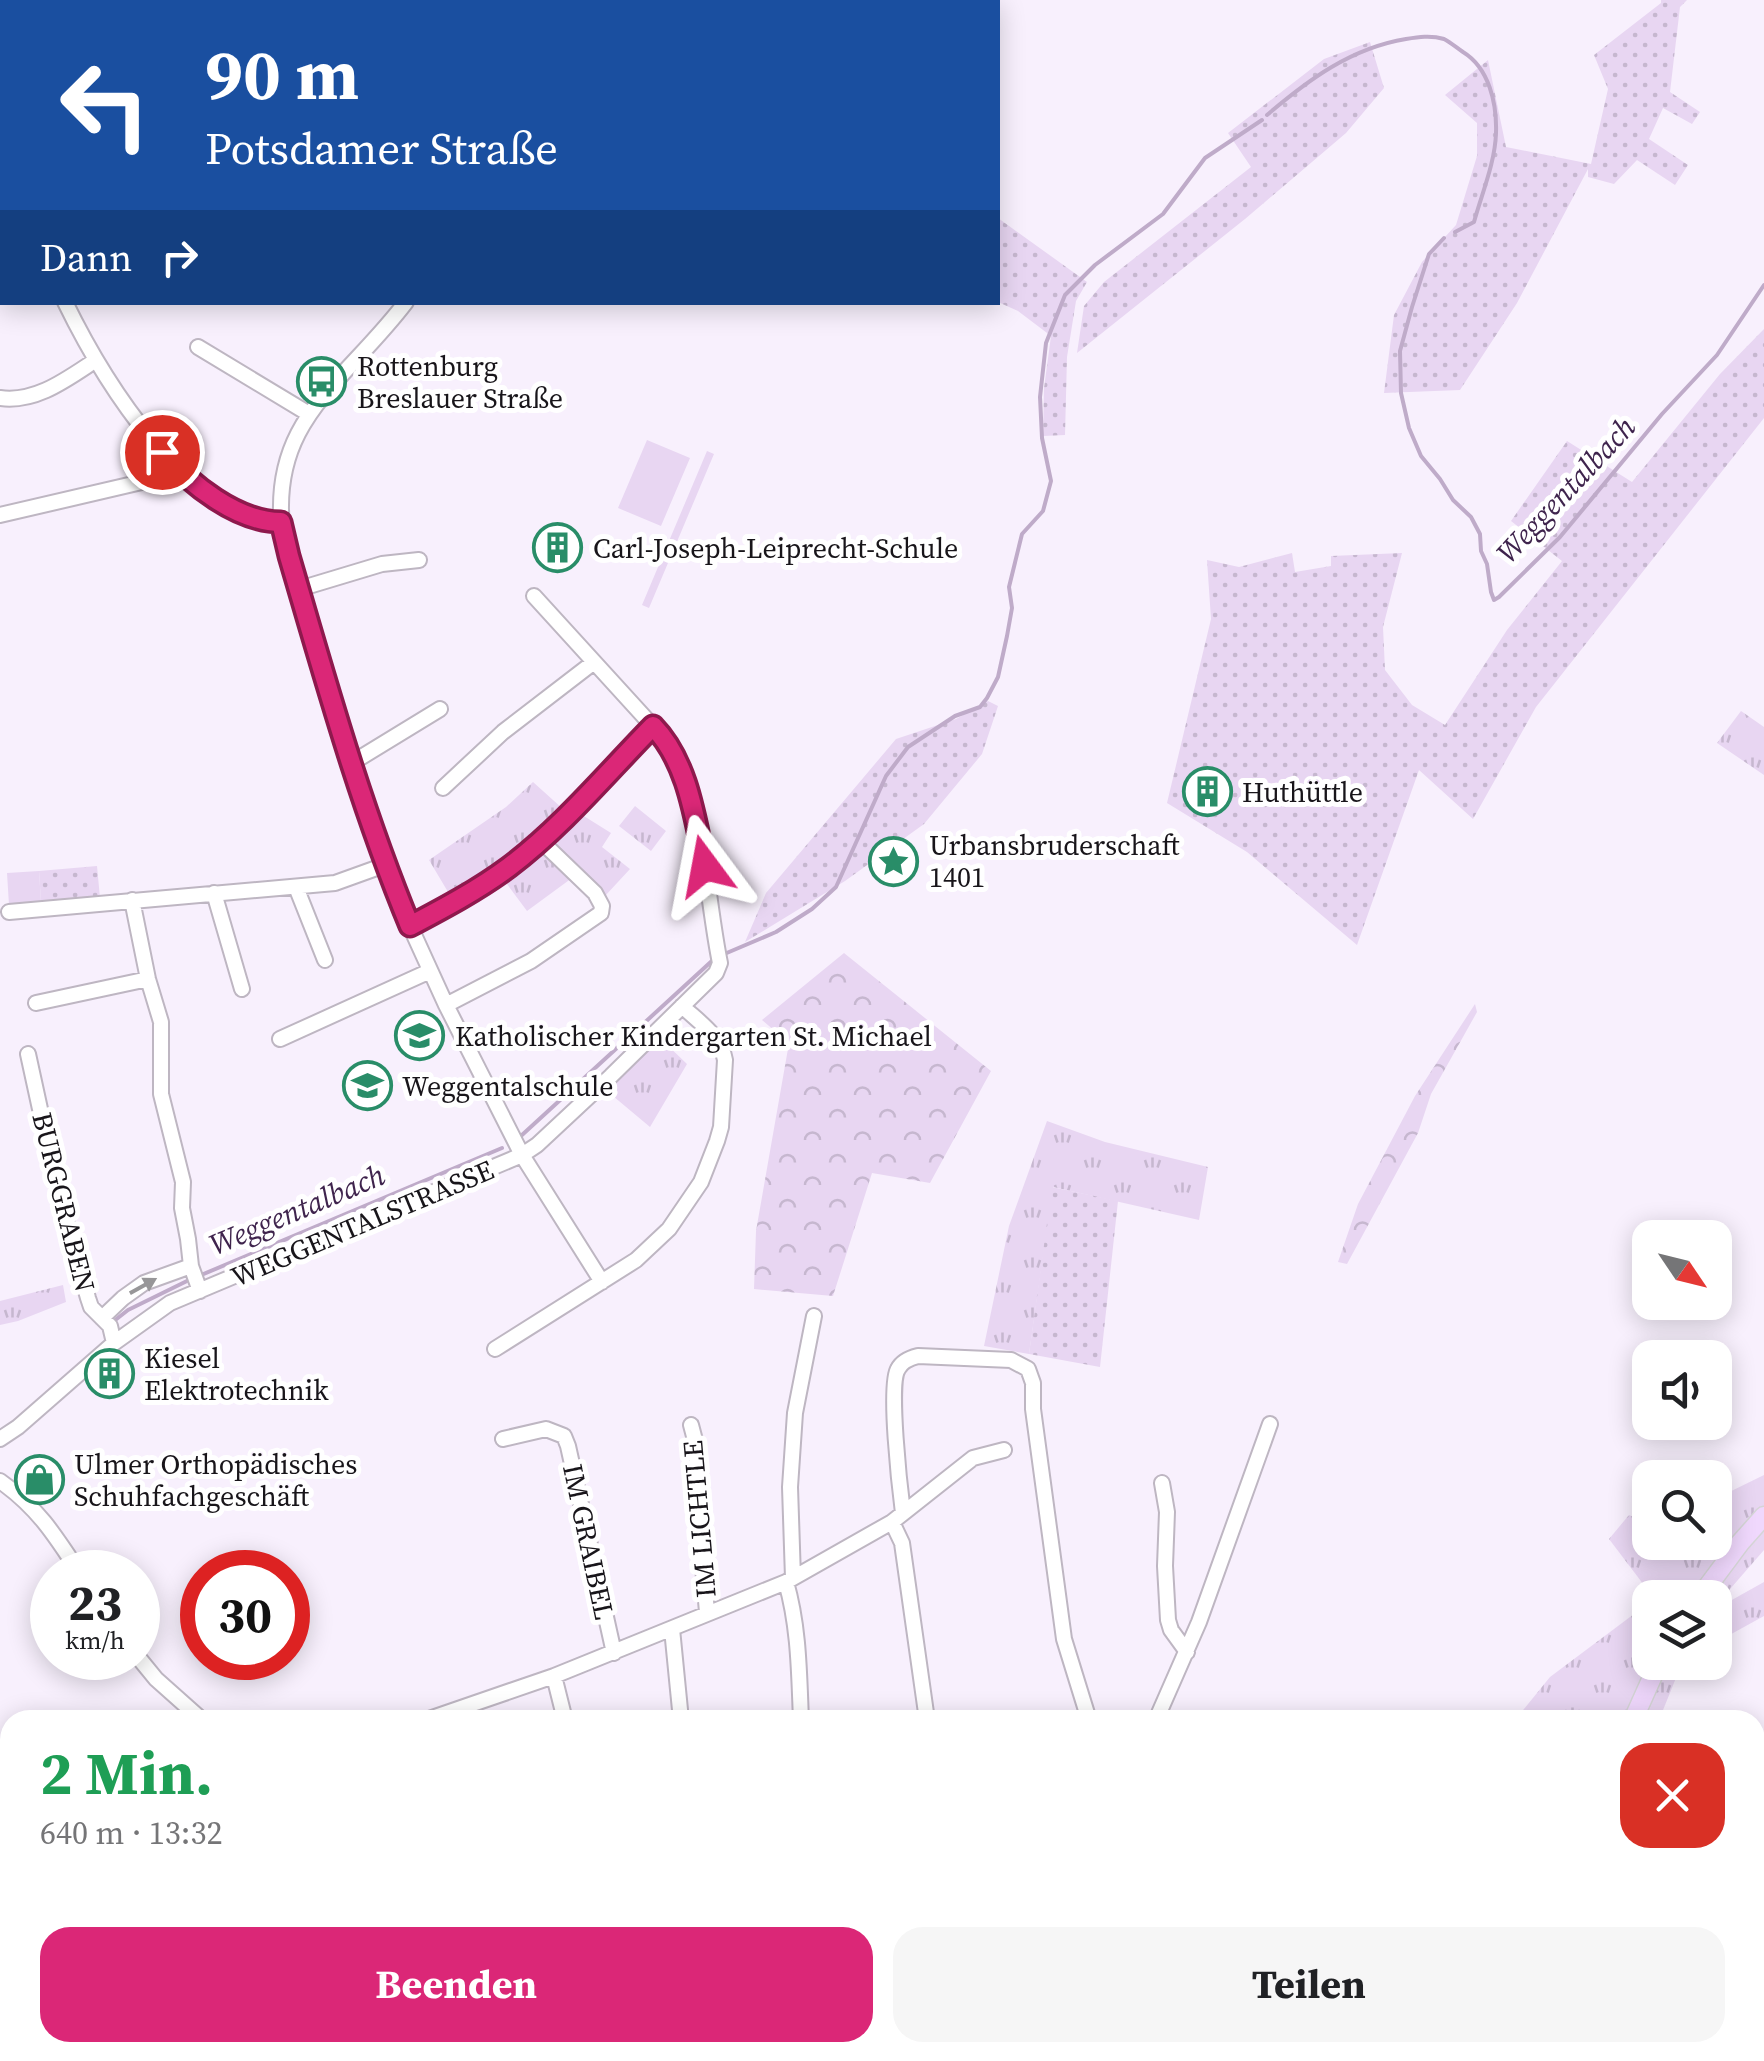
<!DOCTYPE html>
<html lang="de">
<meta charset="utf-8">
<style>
:root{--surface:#fff;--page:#f6f6f6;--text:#202124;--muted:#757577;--accent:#db2777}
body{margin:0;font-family:"Source Serif 4",serif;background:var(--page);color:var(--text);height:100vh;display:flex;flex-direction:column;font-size:38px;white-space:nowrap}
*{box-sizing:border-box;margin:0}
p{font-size:32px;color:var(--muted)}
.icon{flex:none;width:55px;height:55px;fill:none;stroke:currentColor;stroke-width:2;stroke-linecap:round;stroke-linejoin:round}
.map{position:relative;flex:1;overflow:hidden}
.panel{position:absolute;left:0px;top:1710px;width:1765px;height:352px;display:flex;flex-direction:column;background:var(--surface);border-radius:30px 30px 0 0;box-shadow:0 5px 25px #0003}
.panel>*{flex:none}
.top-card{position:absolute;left:0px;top:0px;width:1000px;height:305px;box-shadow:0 5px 25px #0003;background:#1a4fa0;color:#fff;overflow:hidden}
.needle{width:65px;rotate:125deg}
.controls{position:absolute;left:1632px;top:1220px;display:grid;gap:20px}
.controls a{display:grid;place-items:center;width:100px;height:100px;border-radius:20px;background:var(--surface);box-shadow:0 5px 25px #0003;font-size:50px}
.speed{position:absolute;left:30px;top:1550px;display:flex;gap:20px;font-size:50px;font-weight:700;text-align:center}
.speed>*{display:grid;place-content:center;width:130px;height:130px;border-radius:50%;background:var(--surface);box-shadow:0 5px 25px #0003;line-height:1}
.speed small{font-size:25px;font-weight:400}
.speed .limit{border:15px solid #d22;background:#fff;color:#111}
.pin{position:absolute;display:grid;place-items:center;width:85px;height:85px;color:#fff;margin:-42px;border:5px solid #fff;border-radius:50%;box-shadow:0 2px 10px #0007}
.me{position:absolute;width:110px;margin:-55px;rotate:347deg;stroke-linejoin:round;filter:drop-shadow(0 0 8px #0008)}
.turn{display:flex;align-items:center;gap:35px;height:210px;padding:0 40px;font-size:45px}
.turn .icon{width:130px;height:130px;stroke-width:2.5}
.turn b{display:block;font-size:70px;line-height:85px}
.then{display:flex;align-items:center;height:95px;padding:0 40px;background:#0003;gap:20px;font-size:38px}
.round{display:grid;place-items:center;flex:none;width:105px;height:105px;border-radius:30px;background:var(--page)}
.summary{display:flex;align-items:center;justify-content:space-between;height:170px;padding:0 40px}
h1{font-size:60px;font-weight:700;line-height:75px;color:#1e9e55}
.primary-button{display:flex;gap:20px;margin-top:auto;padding:20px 40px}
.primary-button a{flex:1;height:115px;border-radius:30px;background:var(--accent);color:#fff;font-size:40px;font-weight:700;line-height:115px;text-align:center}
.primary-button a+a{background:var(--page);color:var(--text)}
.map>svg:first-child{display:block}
</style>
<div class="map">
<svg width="1764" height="2061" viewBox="0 0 1764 2061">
<defs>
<pattern id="grass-tufts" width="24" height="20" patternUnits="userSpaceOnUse" patternTransform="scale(2.5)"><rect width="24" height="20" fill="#e8d6f2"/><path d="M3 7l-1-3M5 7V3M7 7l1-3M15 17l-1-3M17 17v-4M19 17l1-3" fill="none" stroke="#c6b7cf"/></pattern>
<pattern id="forest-crowns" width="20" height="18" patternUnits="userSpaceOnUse" patternTransform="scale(2.5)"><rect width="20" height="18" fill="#e8d6f2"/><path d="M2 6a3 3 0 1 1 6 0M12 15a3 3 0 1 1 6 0" fill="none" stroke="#c6b7cf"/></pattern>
<pattern id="park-dots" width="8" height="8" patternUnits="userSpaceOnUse" patternTransform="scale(2.5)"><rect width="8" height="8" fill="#e8d6f2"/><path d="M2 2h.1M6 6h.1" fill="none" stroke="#c6b7cf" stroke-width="1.8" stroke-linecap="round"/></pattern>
</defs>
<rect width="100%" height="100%" fill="#f8f0fd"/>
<path fill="url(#grass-tufts)" d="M 1741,711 L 1764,727 L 1764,775 L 1717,743 Z
M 533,782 L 563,809 C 530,845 493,873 451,897 L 429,860 L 506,807 Z
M 635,806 L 666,831 L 651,851 L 619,826 Z
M 579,813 L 611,833 L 602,847 L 630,869 L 605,896 L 565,857 L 557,845 L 559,834 Z
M 540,853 L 549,857 L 572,878 L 527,911 L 504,880 Z
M 661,1039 L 687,1064 L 650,1127 L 607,1091 Z
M 1047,1121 L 1105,1142 L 1208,1167 L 1199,1220 L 1053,1187 L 1029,1354 L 984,1346 L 1009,1226 Z
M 63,1285 L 66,1302 L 18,1321 L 0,1325 L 0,1301 Z
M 1764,1475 L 1764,1550 L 1724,1596 L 1730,1601 L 1764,1582 L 1764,1616 L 1715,1643 L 1715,1598 L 1653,1597 L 1609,1539 L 1629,1515 L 1650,1524 L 1650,1542 L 1715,1542 L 1715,1499 Z
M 1650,1602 L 1650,1662 L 1682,1663 L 1659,1720 L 1515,1720 L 1550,1677 Z
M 887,2053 L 1220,2053 L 1201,2061 L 899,2061 Z"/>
<path fill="url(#forest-crowns)" d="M 844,953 L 991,1071 L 930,1183 L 872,1173 L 833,1296 L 754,1289 L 756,1231 L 789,1043 L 762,1020 Z
M 1475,1004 L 1477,1012 L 1431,1094 L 1418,1133 L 1347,1264 L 1338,1262 L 1358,1204 L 1415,1096 Z"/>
<path fill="url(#park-dots)" d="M 1661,0 L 1687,0 L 1680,7 L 1670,92 L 1700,112 L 1692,124 L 1663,108 L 1649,139 L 1688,165 L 1675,185 L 1637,160 L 1614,184 L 1588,177 L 1588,169 L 1517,303 L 1460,390 L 1384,393 L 1394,315 L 1422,262 L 1456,225 L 1477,156 L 1477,123 L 1445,95 L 1488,60 L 1506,147 L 1591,164 L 1608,89 L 1594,55 L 1661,3 Z
M 1370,42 L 1384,88 L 1346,133 L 1245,219 L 1077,353 L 1084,306 L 1104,282 L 1251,167 L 1228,133 L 1324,59 Z
M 998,218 L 1087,282 L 1076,301 L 1067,357 L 1065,435 L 1043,436 L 1044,388 L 1051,336 L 1018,311 L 998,302 Z
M 1764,329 L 1764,418 L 1536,707 L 1473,819 L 1419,770 L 1357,945 L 1247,852 L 1167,803 L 1211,619 L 1207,560 L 1239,567 L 1292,553 L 1295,572 L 1331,566 L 1331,556 L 1402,553 L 1383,627 L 1385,670 L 1412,705 L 1445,725 L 1507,630 L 1562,561 L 1511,521 L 1567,441 L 1632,482 L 1720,374 Z
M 988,701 L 998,706 L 982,754 L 924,824 L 845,881 L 745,942 L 766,893 L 896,739 L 956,719 Z
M 97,866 L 100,898 L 41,902 L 39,871 Z
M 1052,1187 L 1118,1201 L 1100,1367 L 1029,1354 Z"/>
<path fill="#e8d6f2" d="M 647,440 L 690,458 L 661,526 L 618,508 Z
M 707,451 L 714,454 L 649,608 L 642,605 Z
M 39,871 L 41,902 L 9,905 L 7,873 Z"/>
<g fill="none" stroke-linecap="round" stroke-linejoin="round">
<path stroke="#bfabc9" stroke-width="4" d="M 1267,115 C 1308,80 1351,48 1406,39 C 1418,37 1431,35 1444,39 C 1450,42 1457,48 1463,52 C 1489,68 1497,103 1496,133 C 1495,163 1482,193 1474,222 L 1455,232
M 1444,238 L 1429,254 L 1412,307 L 1400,351 L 1401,393 L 1409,428 L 1421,456 L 1440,479 L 1453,500 L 1471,517 L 1480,534 L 1481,551 L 1487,564 L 1491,592 L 1494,600 L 1499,597 L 1560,537 L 1662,414 L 1717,355 L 1764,285
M 722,955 L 776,932 L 812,909 L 836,887 L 886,776 L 908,747 L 955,716 L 980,707 L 987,698 L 998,677 L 1007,636 L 1012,608 L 1009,587 L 1022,534 L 1043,511 L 1051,481 L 1042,438 L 1040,397 L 1046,343 L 1065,295 L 1095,265 L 1163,214 L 1205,158 L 1262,120
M 522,1135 L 714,959
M 114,1321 L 128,1310 L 187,1281 L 502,1148"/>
<defs>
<path id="minor" d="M 532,2 L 533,0
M 0,35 L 2,40
M 0,77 L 2,77
M 0,190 L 2,190
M 0,283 L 2,282
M 65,302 C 101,376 188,521 281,523
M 406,302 C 344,384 267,420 283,536 L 362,803 L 410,926 L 446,1005 L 522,1155 L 602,1282
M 198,347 L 309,414
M 0,398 C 36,403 67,379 96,360
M 0,515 L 146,481 L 159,477 L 175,467
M 299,589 L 382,564 L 419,560
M 350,764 L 440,709
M 443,788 L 503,732 L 594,662
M 296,887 L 325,960
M 214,893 L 242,989
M 132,900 L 148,979 L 161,1022 L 161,1094 L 183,1182 L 182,1208 L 188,1239 L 191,1266 L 200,1291
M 9,912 L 335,883 L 385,865
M 410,926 C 443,908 478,890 509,867 C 562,826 606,774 653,726
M 36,1003 L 148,979
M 446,1005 L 531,961 L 601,913 L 602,906 L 595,893 L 541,841
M 280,1039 L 430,971
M 28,1054 L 57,1187 L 88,1298 L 91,1307 L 110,1326 L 114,1343
M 102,1318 L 123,1298 L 144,1283 L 191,1266
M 495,1349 L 636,1260 L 669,1229 L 701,1182 L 717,1141 L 721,1127 L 725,1060 C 721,1036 699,1022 682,1006
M 691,1425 L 696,1444 L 698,1511 L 707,1612
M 0,1439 L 18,1427 L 114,1343 L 170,1303 L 522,1155 L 537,1145 L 611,1076 L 716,973 L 720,963 C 705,891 705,792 658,732 L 534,596
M 503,1439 L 546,1429 L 564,1436 L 568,1446 L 614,1653
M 0,1481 C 37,1507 55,1535 79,1572
M 1162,1483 L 1167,1512 L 1165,1566 L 1168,1620 L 1171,1630 L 1187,1652
M 903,1513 C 900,1490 888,1384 898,1369 C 902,1361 910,1358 918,1356 L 1011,1360 L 1028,1369 L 1033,1383 L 1033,1409 L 1064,1639 L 1089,1720
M 892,1522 L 902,1543 L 927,1720
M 793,1578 L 790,1487 L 795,1413 L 814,1316
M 786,1582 C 799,1627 799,1673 801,1720
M 672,1629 L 681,1720
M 138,1657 L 156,1679 L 202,1720
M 554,1676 L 565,1720
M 426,1720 L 554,1676 L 786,1582 L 892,1522 L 973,1458 L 1004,1450
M 1156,1720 L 1199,1622 L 1270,1424
M 0,1752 L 10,1746
M 0,1781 L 10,1834
M 4,2043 L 6,2061
M 85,2052 L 87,2061
M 196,2052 L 198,2061
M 357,2052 L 361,2061
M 971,2052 L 983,2061
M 998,2061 L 1006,2052"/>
<path id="major" d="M 1699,1598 L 1740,1543 L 1764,1516
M 1633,1720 L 1659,1662
M 1517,2061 L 1521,2052"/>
</defs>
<use href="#minor" stroke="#beb6c2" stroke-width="18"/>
<use href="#major" stroke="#d5d5d6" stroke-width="21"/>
<use href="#minor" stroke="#fff" stroke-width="14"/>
<use href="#major" stroke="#f0d8fd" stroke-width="18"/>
</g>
<defs><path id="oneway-solid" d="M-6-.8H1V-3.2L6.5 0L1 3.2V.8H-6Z" transform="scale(2.5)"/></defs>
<use fill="#979698" href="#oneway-solid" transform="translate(143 1286) rotate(-29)"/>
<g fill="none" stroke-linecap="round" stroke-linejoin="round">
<defs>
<path id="route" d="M 162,452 C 190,484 237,522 281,522 L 289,556 C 326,682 360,805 410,926 C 444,908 478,890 509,867 C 562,827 606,774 653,726 C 688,762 695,819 705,866"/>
</defs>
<use href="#route" stroke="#8e194d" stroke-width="25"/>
<use href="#route" stroke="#db2777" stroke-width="18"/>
</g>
<defs>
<symbol id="bus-ring" viewBox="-11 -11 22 22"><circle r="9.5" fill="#fff" stroke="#298d68" stroke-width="1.5"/><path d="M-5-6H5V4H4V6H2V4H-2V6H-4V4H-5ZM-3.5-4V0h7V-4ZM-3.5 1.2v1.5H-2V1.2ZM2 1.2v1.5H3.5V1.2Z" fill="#298d68"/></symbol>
<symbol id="building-ring" viewBox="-11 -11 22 22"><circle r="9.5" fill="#fff" stroke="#298d68" stroke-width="1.5"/><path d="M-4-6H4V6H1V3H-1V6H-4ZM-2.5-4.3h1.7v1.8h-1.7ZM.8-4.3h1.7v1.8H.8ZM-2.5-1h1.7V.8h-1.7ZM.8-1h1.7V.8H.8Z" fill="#298d68"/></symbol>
<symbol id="sight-ring" viewBox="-11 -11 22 22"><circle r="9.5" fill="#fff" stroke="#298d68" stroke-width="1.5"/><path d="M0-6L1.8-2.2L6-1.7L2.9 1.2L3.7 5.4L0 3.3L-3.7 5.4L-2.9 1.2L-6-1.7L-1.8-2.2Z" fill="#298d68"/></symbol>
<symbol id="school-ring" viewBox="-11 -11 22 22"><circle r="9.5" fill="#fff" stroke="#298d68" stroke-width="1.5"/><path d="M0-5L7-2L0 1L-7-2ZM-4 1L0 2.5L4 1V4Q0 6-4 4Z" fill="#298d68"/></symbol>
<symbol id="shop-ring" viewBox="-11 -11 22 22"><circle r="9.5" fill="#fff" stroke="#298d68" stroke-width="1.5"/><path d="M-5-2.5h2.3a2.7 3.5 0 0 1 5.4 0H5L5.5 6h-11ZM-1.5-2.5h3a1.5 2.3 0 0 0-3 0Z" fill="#298d68"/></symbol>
</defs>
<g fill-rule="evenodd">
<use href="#bus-ring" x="294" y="354" width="55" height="55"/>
<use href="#building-ring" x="530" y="520" width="55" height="55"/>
<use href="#building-ring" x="1180" y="764" width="55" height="55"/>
<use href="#sight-ring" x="866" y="834" width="55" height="55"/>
<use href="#school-ring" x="392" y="1008" width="55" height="55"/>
<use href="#school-ring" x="340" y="1058" width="55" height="55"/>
<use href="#building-ring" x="82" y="1346" width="55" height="55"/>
<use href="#shop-ring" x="12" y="1452" width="55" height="55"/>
</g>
<g text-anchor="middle" stroke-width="10" stroke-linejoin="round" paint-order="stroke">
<g font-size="28" fill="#18151a" stroke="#fff" text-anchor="start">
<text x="357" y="376">Rottenburg<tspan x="357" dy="32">Breslauer Straße</tspan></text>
<text x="593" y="558">Carl-Joseph-Leiprecht-Schule</text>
<text x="1242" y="802">Huthüttle</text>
<text x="929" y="855">Urbansbruderschaft<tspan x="929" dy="32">1401</tspan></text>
<text x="455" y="1046">Katholischer Kindergarten St. Michael</text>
<text x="402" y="1096">Weggentalschule</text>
<text x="144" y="1368">Kiesel<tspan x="144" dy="32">Elektrotechnik</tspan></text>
<text x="74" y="1474">Ulmer Orthopädisches<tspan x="74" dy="32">Schuhfachgeschäft</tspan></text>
</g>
<g font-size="28" fill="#18151a" stroke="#fff">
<text transform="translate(64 1202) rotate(76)" y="10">BURGGRABEN</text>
<text transform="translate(362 1223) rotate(-23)" y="10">WEGGENTALSTRASSE</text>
<text transform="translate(699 1519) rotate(-95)" y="10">IM LICHTLE</text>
<text transform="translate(589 1542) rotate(78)" y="10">IM GRAIBEL</text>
</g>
<g font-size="30" font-style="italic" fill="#3f244d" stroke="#fff">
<text transform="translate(1566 490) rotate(-47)" y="10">Weggentalbach</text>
<text transform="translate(297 1210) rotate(-23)" y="10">Weggentalbach</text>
</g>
</g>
</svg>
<div class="controls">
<a><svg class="needle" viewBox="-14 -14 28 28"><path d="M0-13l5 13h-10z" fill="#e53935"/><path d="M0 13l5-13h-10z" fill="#757577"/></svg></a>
<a><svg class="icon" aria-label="sound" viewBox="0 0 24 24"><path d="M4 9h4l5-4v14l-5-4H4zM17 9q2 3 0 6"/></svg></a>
<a><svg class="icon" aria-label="search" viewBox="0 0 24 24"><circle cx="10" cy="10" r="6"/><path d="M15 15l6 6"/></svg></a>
<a><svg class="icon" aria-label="layers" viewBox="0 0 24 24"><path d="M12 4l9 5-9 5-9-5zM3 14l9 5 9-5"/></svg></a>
</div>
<div class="speed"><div>23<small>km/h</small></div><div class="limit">30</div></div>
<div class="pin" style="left:162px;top:452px;background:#d93025"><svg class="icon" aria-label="arrive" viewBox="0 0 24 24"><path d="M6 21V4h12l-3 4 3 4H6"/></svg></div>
<svg class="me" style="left:705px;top:866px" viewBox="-20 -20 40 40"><path d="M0-17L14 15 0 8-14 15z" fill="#db2777" stroke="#fff" stroke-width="4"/></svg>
<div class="top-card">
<div class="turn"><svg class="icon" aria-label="left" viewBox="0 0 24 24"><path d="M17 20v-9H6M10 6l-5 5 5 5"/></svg><div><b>90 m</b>Potsdamer Straße</div></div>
<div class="then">Dann<svg class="icon" aria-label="right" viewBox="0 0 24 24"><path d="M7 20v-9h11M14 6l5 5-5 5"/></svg></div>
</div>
<section class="panel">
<div class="summary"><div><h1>2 Min.</h1><p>640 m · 13:32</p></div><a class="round" style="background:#d93025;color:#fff"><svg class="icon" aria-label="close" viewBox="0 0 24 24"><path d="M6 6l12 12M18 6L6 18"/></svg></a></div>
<div class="primary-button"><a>Beenden</a><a>Teilen</a></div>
</section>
</div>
